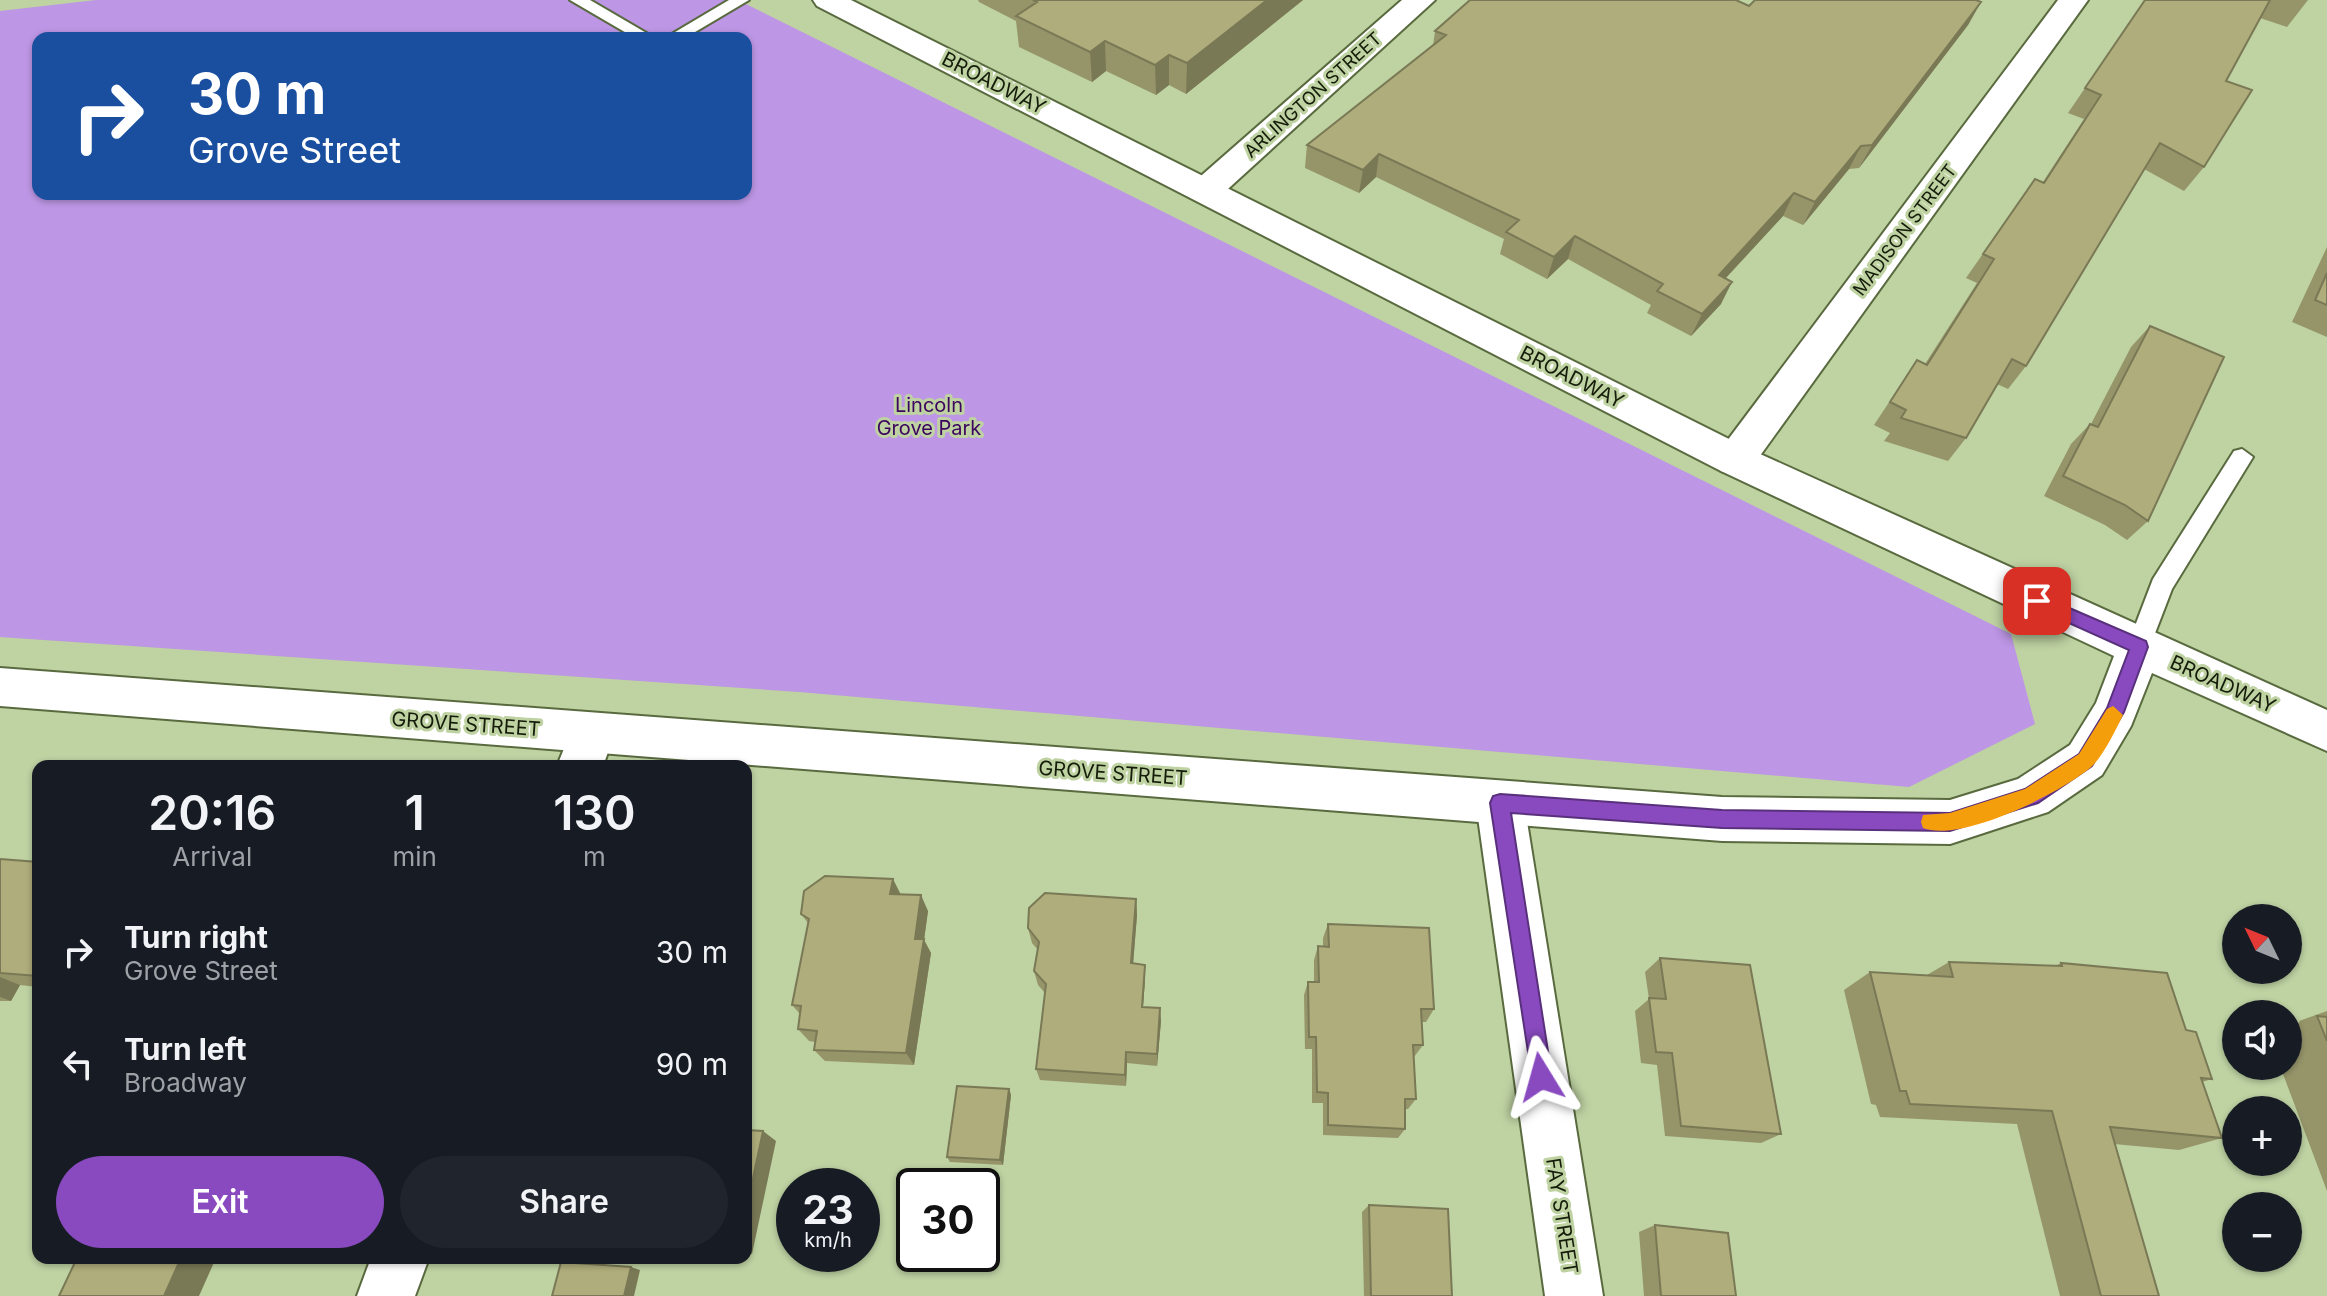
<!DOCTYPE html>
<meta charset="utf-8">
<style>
:root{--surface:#171b24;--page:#20242c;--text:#f1f3f6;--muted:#9ea1a6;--accent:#894abf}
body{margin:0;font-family:Inter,sans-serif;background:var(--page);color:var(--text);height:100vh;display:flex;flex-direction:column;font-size:30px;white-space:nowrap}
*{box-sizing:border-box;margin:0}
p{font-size:26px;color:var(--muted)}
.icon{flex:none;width:44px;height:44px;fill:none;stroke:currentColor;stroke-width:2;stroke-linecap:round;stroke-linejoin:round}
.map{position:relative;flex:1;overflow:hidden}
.side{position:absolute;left:32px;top:760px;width:720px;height:504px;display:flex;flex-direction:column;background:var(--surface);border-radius:16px;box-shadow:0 2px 6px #0004}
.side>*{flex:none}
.top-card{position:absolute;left:32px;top:32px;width:720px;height:168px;border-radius:16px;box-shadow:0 2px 6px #0004;background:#1a4fa0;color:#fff;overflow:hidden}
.needle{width:52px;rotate:313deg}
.controls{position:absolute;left:2222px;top:904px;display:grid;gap:16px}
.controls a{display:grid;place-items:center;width:80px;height:80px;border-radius:50%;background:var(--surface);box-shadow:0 2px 6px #0004;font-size:40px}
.speed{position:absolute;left:776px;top:1168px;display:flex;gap:16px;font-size:40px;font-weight:700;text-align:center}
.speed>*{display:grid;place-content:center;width:104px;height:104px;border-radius:50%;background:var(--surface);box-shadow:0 2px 6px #0004;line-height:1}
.speed small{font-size:20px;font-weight:400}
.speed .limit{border:4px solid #111;border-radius:12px;background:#fff;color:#111}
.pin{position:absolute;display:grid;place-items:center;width:68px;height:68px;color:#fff;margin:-34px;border-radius:16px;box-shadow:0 4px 12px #0006}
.me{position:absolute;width:88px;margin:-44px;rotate:352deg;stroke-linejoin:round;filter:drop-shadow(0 0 6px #0008)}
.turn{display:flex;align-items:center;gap:28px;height:168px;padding:0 24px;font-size:36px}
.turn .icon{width:104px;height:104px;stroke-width:2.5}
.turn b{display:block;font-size:56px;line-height:68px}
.eta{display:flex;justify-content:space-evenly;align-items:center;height:136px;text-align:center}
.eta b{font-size:48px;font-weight:600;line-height:56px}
.cta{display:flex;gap:16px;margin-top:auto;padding:16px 24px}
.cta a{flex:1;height:92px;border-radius:48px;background:var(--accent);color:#fff;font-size:32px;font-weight:600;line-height:92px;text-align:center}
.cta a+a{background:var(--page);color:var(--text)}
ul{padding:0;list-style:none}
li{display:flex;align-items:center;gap:24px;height:112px;padding:0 24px}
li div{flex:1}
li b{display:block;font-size:30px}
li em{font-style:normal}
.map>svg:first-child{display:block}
</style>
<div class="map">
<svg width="2327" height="1296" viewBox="0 0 2327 1296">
<rect width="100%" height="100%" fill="#bed2a2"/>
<path fill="#bd96e5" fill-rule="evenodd" d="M 96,0 L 738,0 L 2011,634 L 2035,724 L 1909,787 L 799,692 L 0,637 L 0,11 ZM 38,38 L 746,38 L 746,194 L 38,194 Z"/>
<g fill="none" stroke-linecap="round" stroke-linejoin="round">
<defs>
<path id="lane" d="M 570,0 L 590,0 L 655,38 L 635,38 Z
M 729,0 L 749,0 L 685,38 L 665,38 Z
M 2242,449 L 2253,457 L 2172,589 L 2147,654 L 2139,657 L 2131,654 L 2127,647 L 2153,579 L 2234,451 Z"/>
<path id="street" d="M 1402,0 L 1435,0 L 1218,198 L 1206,201 L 1194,198 L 1189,190 L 1194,182 Z
M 2058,0 L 2088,0 L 1749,471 L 1735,475 L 1721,471 L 1715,460 L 1721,449 Z
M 592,713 L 608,719 L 615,733 L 603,766 L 557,766 L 576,719 Z
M 1500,781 L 1517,788 L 1524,803 L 1603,1296 L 1545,1296 L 1476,803 L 1483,788 Z
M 371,1258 L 429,1258 L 415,1296 L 357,1296 Z"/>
<path id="secondary" d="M 813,0 L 851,0 L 1749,449 L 2327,710 L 2327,751 L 2152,673 L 2131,726 L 2102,775 L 2048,812 L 1950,844 L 1722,841 L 0,706 L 0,668 L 1722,797 L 1950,800 L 2018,779 L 2070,745 L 2096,703 L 2114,656 L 1721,471 L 817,6 Z"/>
</defs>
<use href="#lane" stroke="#596a3f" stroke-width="4"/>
<use href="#street" stroke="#596a3f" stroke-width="4"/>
<use href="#secondary" stroke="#596a3f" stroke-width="4"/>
<use href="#lane" fill="#fff" fill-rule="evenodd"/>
<use href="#street" fill="#fff" fill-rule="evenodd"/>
<use href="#secondary" fill="#fff" fill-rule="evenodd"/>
</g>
<path fill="#96956a" d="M 978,0 L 1303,0 L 1186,94 L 1169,85 L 1156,95 L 1106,71 L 1092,82 L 1019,47 L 1016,21 L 979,2 Z
M 2145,0 L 2308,0 L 2287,27 L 2260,18 L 2226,81 L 2204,167 L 2184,191 L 2144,169 L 2026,366 L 2008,389 L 1997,384 L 1966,438 L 1948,461 L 1884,441 L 1890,433 L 1874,425 L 1917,360 L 1925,364 L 1977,283 L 1966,278 L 2035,179 L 2043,182 L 2084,119 L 2068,113 Z
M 1981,2 L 1968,25 L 1859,168 L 1849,169 L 1803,225 L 1783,216 L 1726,278 L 1721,304 L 1691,336 L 1647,313 L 1651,305 L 1568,259 L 1547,279 L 1500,254 L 1504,239 L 1376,177 L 1359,193 L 1305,168 L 1307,145 L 1433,46 L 1435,31 L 1749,6 Z
M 2327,247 L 2327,337 L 2292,322 Z
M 2150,326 L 2148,521 L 2127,540 L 2105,525 L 2044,496 L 2071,444 L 2090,424 L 2091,424 L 2131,347 Z
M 0,859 L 38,862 L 38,987 L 20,985 L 11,1001 L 0,1001 Z
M 901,894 L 928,911 L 924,940 L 931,953 L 914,1065 L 825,1061 L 814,1050 L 815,1042 L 809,1041 L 798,1029 L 800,1014 L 792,1005 L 808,923 L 801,914 Z
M 1136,899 L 1137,915 L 1133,964 L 1145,965 L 1145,979 L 1143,1007 L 1161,1021 L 1157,1066 L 1127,1063 L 1126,1086 L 1040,1080 L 1036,1069 L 1045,993 L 1038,985 L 1034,971 L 1038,950 L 1032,943 L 1028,928 Z
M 1328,924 L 1434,1009 L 1426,1022 L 1422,1022 L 1423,1045 L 1414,1057 L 1416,1099 L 1408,1109 L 1405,1109 L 1405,1129 L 1398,1138 L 1323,1135 L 1323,1103 L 1312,1103 L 1312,1049 L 1305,1049 L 1304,995 L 1308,982 L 1314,982 L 1314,960 L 1318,946 L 1323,946 L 1323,938 Z
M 1660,958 L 1781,1134 L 1761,1143 L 1665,1136 L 1657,1065 L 1641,1063 L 1635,1011 L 1649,999 L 1645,972 Z
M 1949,962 L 2055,966 L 2061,963 L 2186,1030 L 2212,1079 L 2202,1082 L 2222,1138 L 2179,1150 L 2114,1144 L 2159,1296 L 2060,1296 L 2017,1124 L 1880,1117 L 1876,1105 L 1871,1104 L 1844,990 L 1870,972 L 1927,975 Z
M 2327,1011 L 2327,1191 L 2280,1066 L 2288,1066 L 2288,1026 L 2300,1022 L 2299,1021 Z
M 1009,1089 L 1011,1095 L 1003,1165 L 950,1162 L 947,1157 Z
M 1369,1205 L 1452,1296 L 1364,1296 L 1362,1212 Z
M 1655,1225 L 1736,1296 L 1644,1296 L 1639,1232 Z"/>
<path fill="#7a7956" d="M 1267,0 L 1303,0 L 1186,94 L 1187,63 Z
M 1981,2 L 1968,25 L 1859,168 L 1872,145 Z
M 1105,41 L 1106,71 L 1092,82 L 1090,52 Z
M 1169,55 L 1169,85 L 1156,95 L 1155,65 Z
M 1861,146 L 1849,169 L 1803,225 L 1815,202 Z
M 1379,154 L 1376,177 L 1359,193 L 1363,170 Z
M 1794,193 L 1783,216 L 1708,297 L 1719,275 Z
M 1575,236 L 1568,259 L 1547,279 L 1554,257 Z
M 1732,282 L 1721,304 L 1691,336 L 1702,314 Z
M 893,879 L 901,895 L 890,894 Z
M 921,895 L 928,911 L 924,940 L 931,953 L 914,1065 L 906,1053 L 915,939 Z
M 1136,899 L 1137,915 L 1132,977 L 1131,963 Z
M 1145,965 L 1145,979 L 1142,1020 L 1142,1007 Z
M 0,977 L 20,985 L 11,1001 L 0,997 Z
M 1160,1008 L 1161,1021 L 1157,1066 L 1157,1054 Z
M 1126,1052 L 1127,1063 L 1126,1086 L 1125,1075 Z
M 1009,1089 L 1011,1095 L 1003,1165 L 1000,1160 Z
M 763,1131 L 776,1141 L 752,1254 L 746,1252 L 746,1211 Z
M 181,1258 L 216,1258 L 199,1296 L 164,1296 Z
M 631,1267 L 640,1270 L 634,1296 L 624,1296 Z"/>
<path fill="#afad7b" stroke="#7a7956" stroke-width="2" d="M 1033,0 L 1267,0 L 1187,63 L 1169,55 L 1155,65 L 1105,41 L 1090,52 L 1016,16 L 1037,2 Z
M 1470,0 L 1736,0 L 1749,6 L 1755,0 L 1976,0 L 1981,2 L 1872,145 L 1861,146 L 1815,202 L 1794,193 L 1719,275 L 1732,282 L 1702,314 L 1657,291 L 1663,284 L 1575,236 L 1554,257 L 1506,232 L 1519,220 L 1379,154 L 1363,170 L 1307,145 L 1446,35 L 1435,31 Z
M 2145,0 L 2270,0 L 2226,81 L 2252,90 L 2204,167 L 2160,143 L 2026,366 L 2012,359 L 1966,438 L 1901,418 L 1906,410 L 1890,402 L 1917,360 L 1927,365 L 1994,259 L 1983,254 L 2035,179 L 2044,183 L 2101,95 L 2085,88 Z
M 2327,273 L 2327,305 L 2315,300 Z
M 2150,326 L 2224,357 L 2148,521 L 2125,505 L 2063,476 L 2090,424 L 2098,427 Z
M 0,859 L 38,862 L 38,976 L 0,973 Z
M 825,876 L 893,879 L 890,894 L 921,895 L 915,939 L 924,939 L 906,1053 L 814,1050 L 817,1031 L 798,1029 L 801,1006 L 792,1005 L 809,919 L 801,914 L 804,891 Z
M 1045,893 L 1136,899 L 1131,963 L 1145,965 L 1142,1007 L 1160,1008 L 1157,1054 L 1126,1052 L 1125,1075 L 1036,1069 L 1046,984 L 1034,971 L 1039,942 L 1028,928 L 1029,908 Z
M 1328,924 L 1429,928 L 1434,1009 L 1421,1009 L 1423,1045 L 1413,1045 L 1416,1099 L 1405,1099 L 1405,1129 L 1328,1125 L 1328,1093 L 1317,1092 L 1316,1037 L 1309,1037 L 1308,982 L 1319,982 L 1318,946 L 1329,947 Z
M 1660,958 L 1750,965 L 1781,1134 L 1681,1126 L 1672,1053 L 1656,1052 L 1649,998 L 1666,999 Z
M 1949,962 L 2062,966 L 2061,963 L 2167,973 L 2186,1030 L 2196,1032 L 2212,1079 L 2201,1078 L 2222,1138 L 2110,1127 L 2159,1296 L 2101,1296 L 2052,1111 L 1910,1104 L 1906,1091 L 1900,1091 L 1870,972 L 1953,977 Z
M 2317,1016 L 2327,1017 L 2327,1041 Z
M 957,1086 L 1009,1089 L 1000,1160 L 947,1157 Z
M 746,1130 L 763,1131 L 746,1211 Z
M 1369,1205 L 1448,1209 L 1452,1296 L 1371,1296 Z
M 1655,1225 L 1728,1233 L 1736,1296 L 1661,1296 Z
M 77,1258 L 181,1258 L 164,1296 L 59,1296 Z
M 561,1262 L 631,1267 L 624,1296 L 552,1296 Z"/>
<path fill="#894abf" stroke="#59307c" stroke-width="2" d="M 2037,594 L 2146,641 L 2148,647 L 2124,712 L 2092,766 L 2038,803 L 1950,831 L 1722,828 L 1511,813 L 1552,1077 L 1549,1085 L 1541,1088 L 1533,1085 L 1490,803 L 1493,796 L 1500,794 L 1722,810 L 1950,813 L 2025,789 L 2079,754 L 2107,708 L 2129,650 L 2031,606 L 2028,601 Z"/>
<path fill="#f59e0b" d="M 2113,706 L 2123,715 C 2115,731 2103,757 2090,768 C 2060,793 1961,843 1923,828 L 1921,822 L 1923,815 L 1950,813 L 2025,789 L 2079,754 L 2107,709 Z"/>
<g text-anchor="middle" stroke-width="6" stroke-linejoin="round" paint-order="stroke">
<g font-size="18" fill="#151c0a" stroke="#bed2a2">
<text transform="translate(1313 95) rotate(-42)" y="6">ARLINGTON STREET</text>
<text transform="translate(1905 230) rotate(-53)" y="6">MADISON STREET</text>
</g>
<g font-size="20" fill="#151c0a" stroke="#bed2a2">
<text transform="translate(994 83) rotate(27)" y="7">BROADWAY</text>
<text transform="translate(1572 377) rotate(27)" y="7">BROADWAY</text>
<text transform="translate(2223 684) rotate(24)" y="7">BROADWAY</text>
<text transform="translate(466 724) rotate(4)" y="7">GROVE STREET</text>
<text transform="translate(1113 773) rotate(4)" y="7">GROVE STREET</text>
<text transform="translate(1562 1216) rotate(81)" y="7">FAY STREET</text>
</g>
<g font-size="20" fill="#3c055e" stroke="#bed2a2">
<text x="929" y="412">Lincoln<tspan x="929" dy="23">Grove Park</tspan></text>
</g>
</g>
</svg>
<div class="controls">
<a><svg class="needle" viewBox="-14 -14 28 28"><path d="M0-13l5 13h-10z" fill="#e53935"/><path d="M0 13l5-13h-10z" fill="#9ea1a6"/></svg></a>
<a><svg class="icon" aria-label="sound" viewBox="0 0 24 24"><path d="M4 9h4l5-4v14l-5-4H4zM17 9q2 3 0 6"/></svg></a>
<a>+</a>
<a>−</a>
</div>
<div class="speed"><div>23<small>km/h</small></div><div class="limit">30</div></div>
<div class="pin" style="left:2037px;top:601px;background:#d93025"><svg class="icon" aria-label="arrive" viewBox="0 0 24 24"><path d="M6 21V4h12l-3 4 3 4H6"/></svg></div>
<svg class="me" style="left:1541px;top:1077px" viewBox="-20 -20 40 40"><path d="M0-17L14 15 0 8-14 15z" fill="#894abf" stroke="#fff" stroke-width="4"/></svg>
<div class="top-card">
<div class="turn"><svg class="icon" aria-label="right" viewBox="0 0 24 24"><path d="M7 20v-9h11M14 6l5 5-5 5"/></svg><div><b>30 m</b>Grove Street</div></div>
</div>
<section class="side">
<div class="eta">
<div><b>20:16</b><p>Arrival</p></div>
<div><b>1</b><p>min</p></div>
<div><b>130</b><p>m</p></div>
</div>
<ul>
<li><svg class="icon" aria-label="right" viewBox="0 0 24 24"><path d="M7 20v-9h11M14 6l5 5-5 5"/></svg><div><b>Turn right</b><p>Grove Street</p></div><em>30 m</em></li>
<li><svg class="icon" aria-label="left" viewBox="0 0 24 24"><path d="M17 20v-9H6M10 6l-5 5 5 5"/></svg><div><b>Turn left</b><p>Broadway</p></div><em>90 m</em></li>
</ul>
<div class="cta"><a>Exit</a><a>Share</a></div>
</section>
</div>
